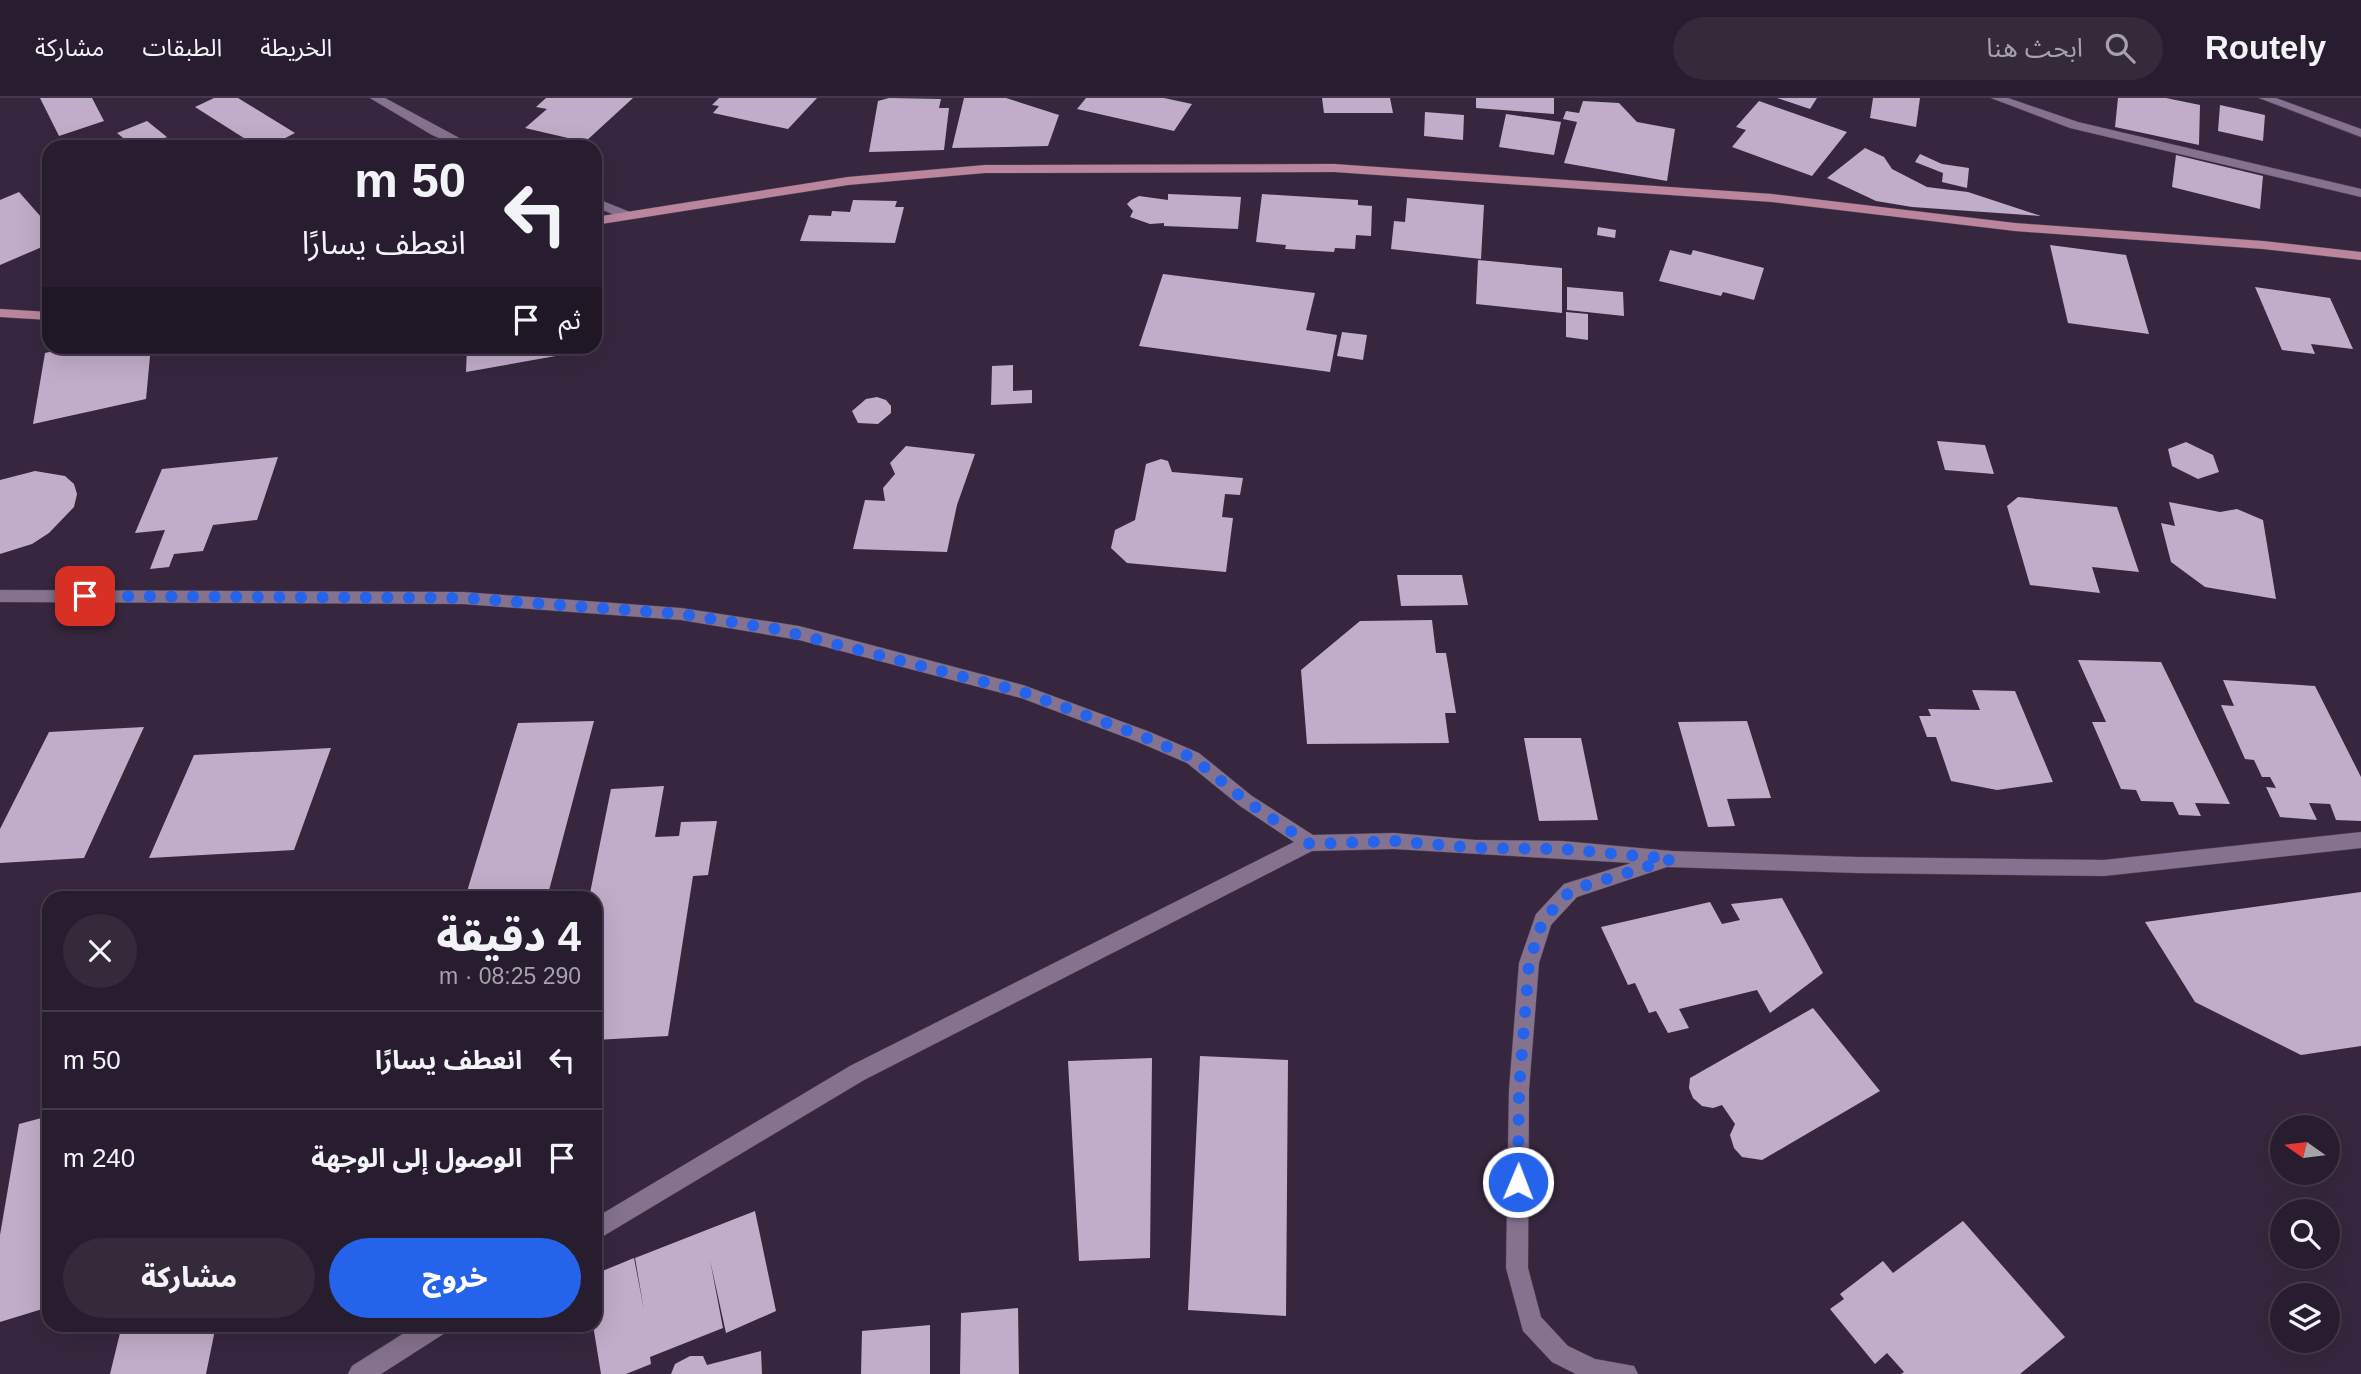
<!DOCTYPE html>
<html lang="ar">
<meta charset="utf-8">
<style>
:root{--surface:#281d2e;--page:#342a3a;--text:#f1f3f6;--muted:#a5a2aa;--line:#443b4a;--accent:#2563eb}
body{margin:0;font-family:Arial,"Noto Sans Arabic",sans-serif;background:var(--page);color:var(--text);direction:rtl;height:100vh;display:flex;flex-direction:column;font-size:26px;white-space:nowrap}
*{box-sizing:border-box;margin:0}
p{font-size:23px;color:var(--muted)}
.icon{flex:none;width:38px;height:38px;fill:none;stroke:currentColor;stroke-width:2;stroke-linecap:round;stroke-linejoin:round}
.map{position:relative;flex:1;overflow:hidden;direction:ltr}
.side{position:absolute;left:42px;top:793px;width:560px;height:441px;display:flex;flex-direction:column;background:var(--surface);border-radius:21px;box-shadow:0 7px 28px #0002,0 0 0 2px var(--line);direction:rtl}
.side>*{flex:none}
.top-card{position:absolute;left:42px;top:42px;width:560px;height:214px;border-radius:21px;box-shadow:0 7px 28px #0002,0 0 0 2px var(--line);direction:rtl;background:#281d2e;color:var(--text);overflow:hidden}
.needle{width:46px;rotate:284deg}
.fabs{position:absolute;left:2270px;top:1017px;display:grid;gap:14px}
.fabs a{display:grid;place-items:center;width:70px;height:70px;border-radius:50%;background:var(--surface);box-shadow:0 7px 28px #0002,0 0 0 2px var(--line);font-size:35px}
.pin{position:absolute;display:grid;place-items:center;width:60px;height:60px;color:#fff;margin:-30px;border-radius:14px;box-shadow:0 4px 10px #0006}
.me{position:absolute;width:77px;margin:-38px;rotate:1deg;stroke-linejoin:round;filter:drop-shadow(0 0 5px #0008)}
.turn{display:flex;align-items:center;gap:24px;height:147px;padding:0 21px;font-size:32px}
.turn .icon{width:91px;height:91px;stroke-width:2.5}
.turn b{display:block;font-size:49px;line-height:60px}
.then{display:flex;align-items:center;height:66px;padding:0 21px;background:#0003;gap:14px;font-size:26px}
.round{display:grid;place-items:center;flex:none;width:74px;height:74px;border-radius:37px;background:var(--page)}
.head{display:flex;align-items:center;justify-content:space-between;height:119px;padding:0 21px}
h1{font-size:42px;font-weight:800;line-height:52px}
.primary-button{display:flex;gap:14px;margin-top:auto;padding:14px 21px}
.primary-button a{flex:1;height:80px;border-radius:42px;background:var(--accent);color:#fff;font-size:28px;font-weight:800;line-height:80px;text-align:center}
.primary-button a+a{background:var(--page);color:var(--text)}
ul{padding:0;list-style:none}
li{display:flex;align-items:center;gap:21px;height:98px;padding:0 21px;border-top:2px solid var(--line)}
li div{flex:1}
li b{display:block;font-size:26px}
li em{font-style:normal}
header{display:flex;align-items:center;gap:42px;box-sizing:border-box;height:98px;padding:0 35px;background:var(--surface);border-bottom:2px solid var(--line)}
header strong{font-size:33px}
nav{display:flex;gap:38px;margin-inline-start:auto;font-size:24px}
.search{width:490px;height:63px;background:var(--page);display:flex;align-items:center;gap:18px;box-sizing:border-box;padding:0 24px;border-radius:38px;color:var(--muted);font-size:26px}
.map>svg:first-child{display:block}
</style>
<header>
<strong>Routely</strong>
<div class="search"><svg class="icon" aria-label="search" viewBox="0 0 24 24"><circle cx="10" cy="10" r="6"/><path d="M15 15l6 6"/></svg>ابحث هنا</div>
<nav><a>الخريطة</a><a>الطبقات</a><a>مشاركة</a></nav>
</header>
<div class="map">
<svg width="2361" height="1276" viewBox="0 0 2361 1276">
<rect width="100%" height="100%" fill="#36273e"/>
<path fill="#c0adca" d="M 40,0 L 92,0 L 104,23 L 59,38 Z
M 214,0 L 238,0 L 295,35 L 268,49 L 258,49 L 195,9 Z
M 546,0 L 633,0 L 585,44 L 525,30 L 547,11 L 536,9 Z
M 719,0 L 817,0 L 788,31 L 713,15 L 719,8 L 712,7 Z
M 889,0 L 941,1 L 939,10 L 949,10 L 944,52 L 869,54 L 878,3 Z
M 964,0 L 1006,0 L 1059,17 L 1048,48 L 952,50 Z
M 1086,0 L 1164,0 L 1192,6 L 1174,33 L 1077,11 Z
M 1322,0 L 1390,0 L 1393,15 L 1324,15 Z
M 1476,0 L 1554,0 L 1554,16 L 1476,10 Z
M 1777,0 L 1817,0 L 1810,11 Z
M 1873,0 L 1920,0 L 1916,29 L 1870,20 Z
M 2118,0 L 2166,0 L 2200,7 L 2199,47 L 2115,29 Z
M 1583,3 L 1619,5 L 1637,24 L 1675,31 L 1667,83 L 1564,65 L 1577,24 L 1563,21 L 1566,13 L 1579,15 Z
M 1759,3 L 1847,34 L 1812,78 L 1732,49 L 1746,32 L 1736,29 Z
M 2220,7 L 2265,17 L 2263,43 L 2218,33 Z
M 1425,14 L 1464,17 L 1463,42 L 1424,38 Z
M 1506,16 L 1561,24 L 1554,57 L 1499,49 Z
M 147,23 L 167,39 L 145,49 L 134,49 L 117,35 Z
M 1865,50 L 1884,59 L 1892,71 L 1927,89 L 1968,94 L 2041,118 L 1912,109 L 1876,103 L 1827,80 Z
M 1920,56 L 1942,66 L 1969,70 L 1967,90 L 1942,84 L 1943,75 L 1915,64 Z
M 2176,57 L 2263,78 L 2260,111 L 2172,89 Z
M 19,94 L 49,128 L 49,146 L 0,167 L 0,102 Z
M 1168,96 L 1241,99 L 1238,131 L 1164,128 L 1164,125 L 1150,126 L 1130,119 L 1133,113 L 1127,106 L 1131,102 L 1139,98 L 1168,102 Z
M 1262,96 L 1358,102 L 1358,107 L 1372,108 L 1371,138 L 1356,137 L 1355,151 L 1335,150 L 1334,154 L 1285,151 L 1286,147 L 1256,144 Z
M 1407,100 L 1484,107 L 1481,161 L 1391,151 L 1394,123 L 1405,124 Z
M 853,102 L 897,103 L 895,109 L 904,109 L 895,145 L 800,143 L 809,117 L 831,118 L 832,113 L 850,114 Z
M 1598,129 L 1616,132 L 1615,140 L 1597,137 Z
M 2050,147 L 2126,157 L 2149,236 L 2068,225 Z
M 1670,152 L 1691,157 L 1693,152 L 1764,170 L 1754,202 L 1723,194 L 1721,198 L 1659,183 Z
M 1478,162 L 1562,170 L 1562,215 L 1476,206 Z
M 1163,176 L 1315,195 L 1306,232 L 1337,237 L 1330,274 L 1139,248 Z
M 1567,189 L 1623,194 L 1624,218 L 1567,212 Z
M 2255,189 L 2330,200 L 2353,251 L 2311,246 L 2315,256 L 2282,252 Z
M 1566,214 L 1588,216 L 1588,242 L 1566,239 Z
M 1342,234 L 1367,237 L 1363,262 L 1337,258 Z
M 74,248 L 151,248 L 146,301 L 33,326 L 45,255 Z
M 467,248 L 567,248 L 567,256 L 466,274 Z
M 1013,267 L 1013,293 L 1032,292 L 1032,305 L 991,307 L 992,268 Z
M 877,299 L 886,302 L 891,308 L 891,315 L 878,326 L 858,325 L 852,313 L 866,301 Z
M 1937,343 L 1985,347 L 1994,376 L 1945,372 Z
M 2186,344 L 2213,357 L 2219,374 L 2198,381 L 2172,368 L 2168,351 Z
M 906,348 L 975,356 L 957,407 L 947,454 L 853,451 L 865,402 L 885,403 L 883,390 L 895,376 L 890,365 Z
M 278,359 L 257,422 L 213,427 L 203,453 L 174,456 L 169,469 L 150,471 L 165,432 L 135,435 L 162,371 Z
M 1161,361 L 1168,363 L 1172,374 L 1243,380 L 1240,397 L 1225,396 L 1222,419 L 1233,420 L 1226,474 L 1127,465 L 1111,450 L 1115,432 L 1135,422 L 1146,366 Z
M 35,373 L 65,378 L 74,386 L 77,396 L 74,409 L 49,435 L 32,446 L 0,456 L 0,382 Z
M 2018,399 L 2117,409 L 2139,474 L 2092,469 L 2100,495 L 2030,487 L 2007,408 Z
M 2169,404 L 2220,414 L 2237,411 L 2263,422 L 2276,501 L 2205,489 L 2171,464 L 2161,425 L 2175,428 Z
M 1397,477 L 1462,477 L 1468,507 L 1401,508 Z
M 1432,522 L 1436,555 L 1446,555 L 1456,615 L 1445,615 L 1449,645 L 1307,646 L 1301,572 L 1360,523 Z
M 2078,562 L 2161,564 L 2230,706 L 2195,705 L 2201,718 L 2179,717 L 2173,704 L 2141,703 L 2136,692 L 2121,691 L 2092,624 L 2106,624 Z
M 2223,582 L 2315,588 L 2361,679 L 2361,723 L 2336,722 L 2330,706 L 2309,705 L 2317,722 L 2280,719 L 2266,689 L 2276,690 L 2270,679 L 2262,679 L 2254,662 L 2245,661 L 2221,607 L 2234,608 Z
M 1972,592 L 2015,593 L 2053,684 L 1997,692 L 1951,683 L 1936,639 L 1927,639 L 1919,618 L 1931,618 L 1928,611 L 1980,612 Z
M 594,623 L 547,800 L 465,800 L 518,625 Z
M 1747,623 L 1771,700 L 1727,701 L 1735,728 L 1708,729 L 1678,624 Z
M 144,629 L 84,760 L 0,765 L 0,731 L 49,634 Z
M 1524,640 L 1581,640 L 1598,722 L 1539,723 Z
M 331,650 L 294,752 L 149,760 L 194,657 Z
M 664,688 L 655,739 L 679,738 L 681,724 L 717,723 L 708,777 L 693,778 L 668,938 L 595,942 L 595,800 L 589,800 L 611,691 Z
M 2361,794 L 2361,948 L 2301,957 L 2195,904 L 2145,824 Z
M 1782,800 L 1823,875 L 1770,915 L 1757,892 L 1679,911 L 1689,930 L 1668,935 L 1656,913 L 1649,915 L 1635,885 L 1628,887 L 1601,829 L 1710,804 L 1722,826 L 1740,822 L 1731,806 Z
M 1813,910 L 1880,993 L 1762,1062 L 1742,1059 L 1734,1050 L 1730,1037 L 1735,1026 L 1722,1007 L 1713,1010 L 1702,1008 L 1693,1000 L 1689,990 L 1690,980 Z
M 1200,958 L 1288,962 L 1286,1218 L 1188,1212 Z
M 1152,960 L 1150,1160 L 1079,1163 L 1068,963 Z
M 49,1018 L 49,1209 L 0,1224 L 0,1137 L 19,1026 Z
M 755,1113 L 776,1213 L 726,1235 L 710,1162 L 723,1230 L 650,1259 L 651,1266 L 626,1276 L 601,1276 L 593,1227 L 595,1176 L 634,1160 L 644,1212 L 635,1160 Z
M 1963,1123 L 2065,1239 L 2020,1276 L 1901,1276 L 1904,1274 L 1887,1255 L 1875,1266 L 1830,1211 L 1844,1201 L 1840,1196 L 1883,1163 L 1893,1175 Z
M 1018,1210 L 1019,1276 L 960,1276 L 961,1215 Z
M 147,1227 L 216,1227 L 206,1276 L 110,1276 L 120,1235 Z
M 930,1227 L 930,1276 L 861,1276 L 862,1233 Z
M 761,1253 L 762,1276 L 671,1276 L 675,1266 L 690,1258 L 703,1258 L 707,1267 Z"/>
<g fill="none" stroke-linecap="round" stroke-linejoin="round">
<defs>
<path id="minor" d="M 370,0 L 385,0 L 476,49 L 460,49 L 432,37 Z
M 1991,0 L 2008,0 L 2078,24 L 2361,91 L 2361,99 L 2070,30 Z
M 2259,0 L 2276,0 L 2361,31 L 2361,39 Z
M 595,100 L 630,114 L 631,117 L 625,121 L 595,109 Z
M 0,492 L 463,494 L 681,510 L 799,528 L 1023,587 L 1150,634 L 1199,655 L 1252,698 L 1313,737 L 1394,735 L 1476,742 L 1562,743 L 1672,753 L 1857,759 L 2104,762 L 2361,734 L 2361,750 L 2104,778 L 1857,775 L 1667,769 L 1577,799 L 1551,827 L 1539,865 L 1529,992 L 1528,1170 L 1541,1219 L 1568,1248 L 1595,1261 L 1634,1268 L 1638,1276 L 1576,1276 L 1552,1264 L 1523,1233 L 1506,1170 L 1509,992 L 1519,865 L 1536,816 L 1564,786 L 1631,765 L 1394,751 L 1312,753 L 864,982 L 595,1143 L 595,1120 L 850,968 L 1294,744 L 1240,708 L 1187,665 L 1138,644 L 1021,600 L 799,542 L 681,522 L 463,506 L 0,504 Z
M 417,1227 L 448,1227 L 445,1235 L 381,1276 L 348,1276 L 352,1268 Z"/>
<path id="major" d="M 1334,66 L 1772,96 L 2015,125 L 2263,143 L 2361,154 L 2361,162 L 2263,151 L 2015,133 L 1772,104 L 1334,74 L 985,75 L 848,87 L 595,127 L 595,119 L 848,79 L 985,67 Z
M 0,211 L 49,214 L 49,222 L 0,219 Z"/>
</defs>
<use href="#minor" stroke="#514357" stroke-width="1"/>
<use href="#major" stroke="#514357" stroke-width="1"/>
<use href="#minor" fill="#84728e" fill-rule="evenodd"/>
<use href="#major" fill="#bb869d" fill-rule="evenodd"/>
</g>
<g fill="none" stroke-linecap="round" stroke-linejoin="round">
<path stroke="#2563eb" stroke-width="12" stroke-dasharray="0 21.6" d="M 85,498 L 463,500 L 681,516 L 776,531 L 1023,594 L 1144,639 L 1193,660 L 1246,703 L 1310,746 L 1394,743 L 1476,750 L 1562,751 L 1672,761 L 1571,792 L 1543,822 L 1529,865 L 1519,992 L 1518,1084"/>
</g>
</svg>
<div class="fabs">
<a><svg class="needle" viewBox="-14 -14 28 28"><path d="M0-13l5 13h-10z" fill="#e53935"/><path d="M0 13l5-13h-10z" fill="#a5a2aa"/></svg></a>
<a><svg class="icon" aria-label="search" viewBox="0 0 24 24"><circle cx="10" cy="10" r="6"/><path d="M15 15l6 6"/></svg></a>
<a><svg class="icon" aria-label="layers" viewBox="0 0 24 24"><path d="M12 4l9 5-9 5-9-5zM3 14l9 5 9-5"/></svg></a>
</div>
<div class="pin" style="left:85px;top:498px;background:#d93025"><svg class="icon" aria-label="arrive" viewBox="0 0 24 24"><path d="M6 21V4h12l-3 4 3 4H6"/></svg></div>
<svg class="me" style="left:1518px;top:1084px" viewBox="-20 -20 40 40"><circle r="17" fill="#2563eb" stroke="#fff" stroke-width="3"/><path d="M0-11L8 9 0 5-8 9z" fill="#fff"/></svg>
<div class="top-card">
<div class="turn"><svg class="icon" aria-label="left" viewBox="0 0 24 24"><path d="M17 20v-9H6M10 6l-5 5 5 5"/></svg><div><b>50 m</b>انعطف يسارًا</div></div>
<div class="then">ثم<svg class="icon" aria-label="arrive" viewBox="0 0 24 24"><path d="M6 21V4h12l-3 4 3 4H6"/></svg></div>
</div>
<section class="side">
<div class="head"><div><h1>4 دقيقة</h1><p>290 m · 08:25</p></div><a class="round"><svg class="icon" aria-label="close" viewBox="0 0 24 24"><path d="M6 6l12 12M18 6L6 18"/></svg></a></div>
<ul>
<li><svg class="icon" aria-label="left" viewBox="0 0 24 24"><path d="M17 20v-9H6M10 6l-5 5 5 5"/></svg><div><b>انعطف يسارًا</b></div><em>50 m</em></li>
<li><svg class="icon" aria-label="arrive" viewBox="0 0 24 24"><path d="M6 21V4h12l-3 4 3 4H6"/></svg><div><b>الوصول إلى الوجهة</b></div><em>240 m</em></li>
</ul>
<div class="primary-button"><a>خروج</a><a>مشاركة</a></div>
</section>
</div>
